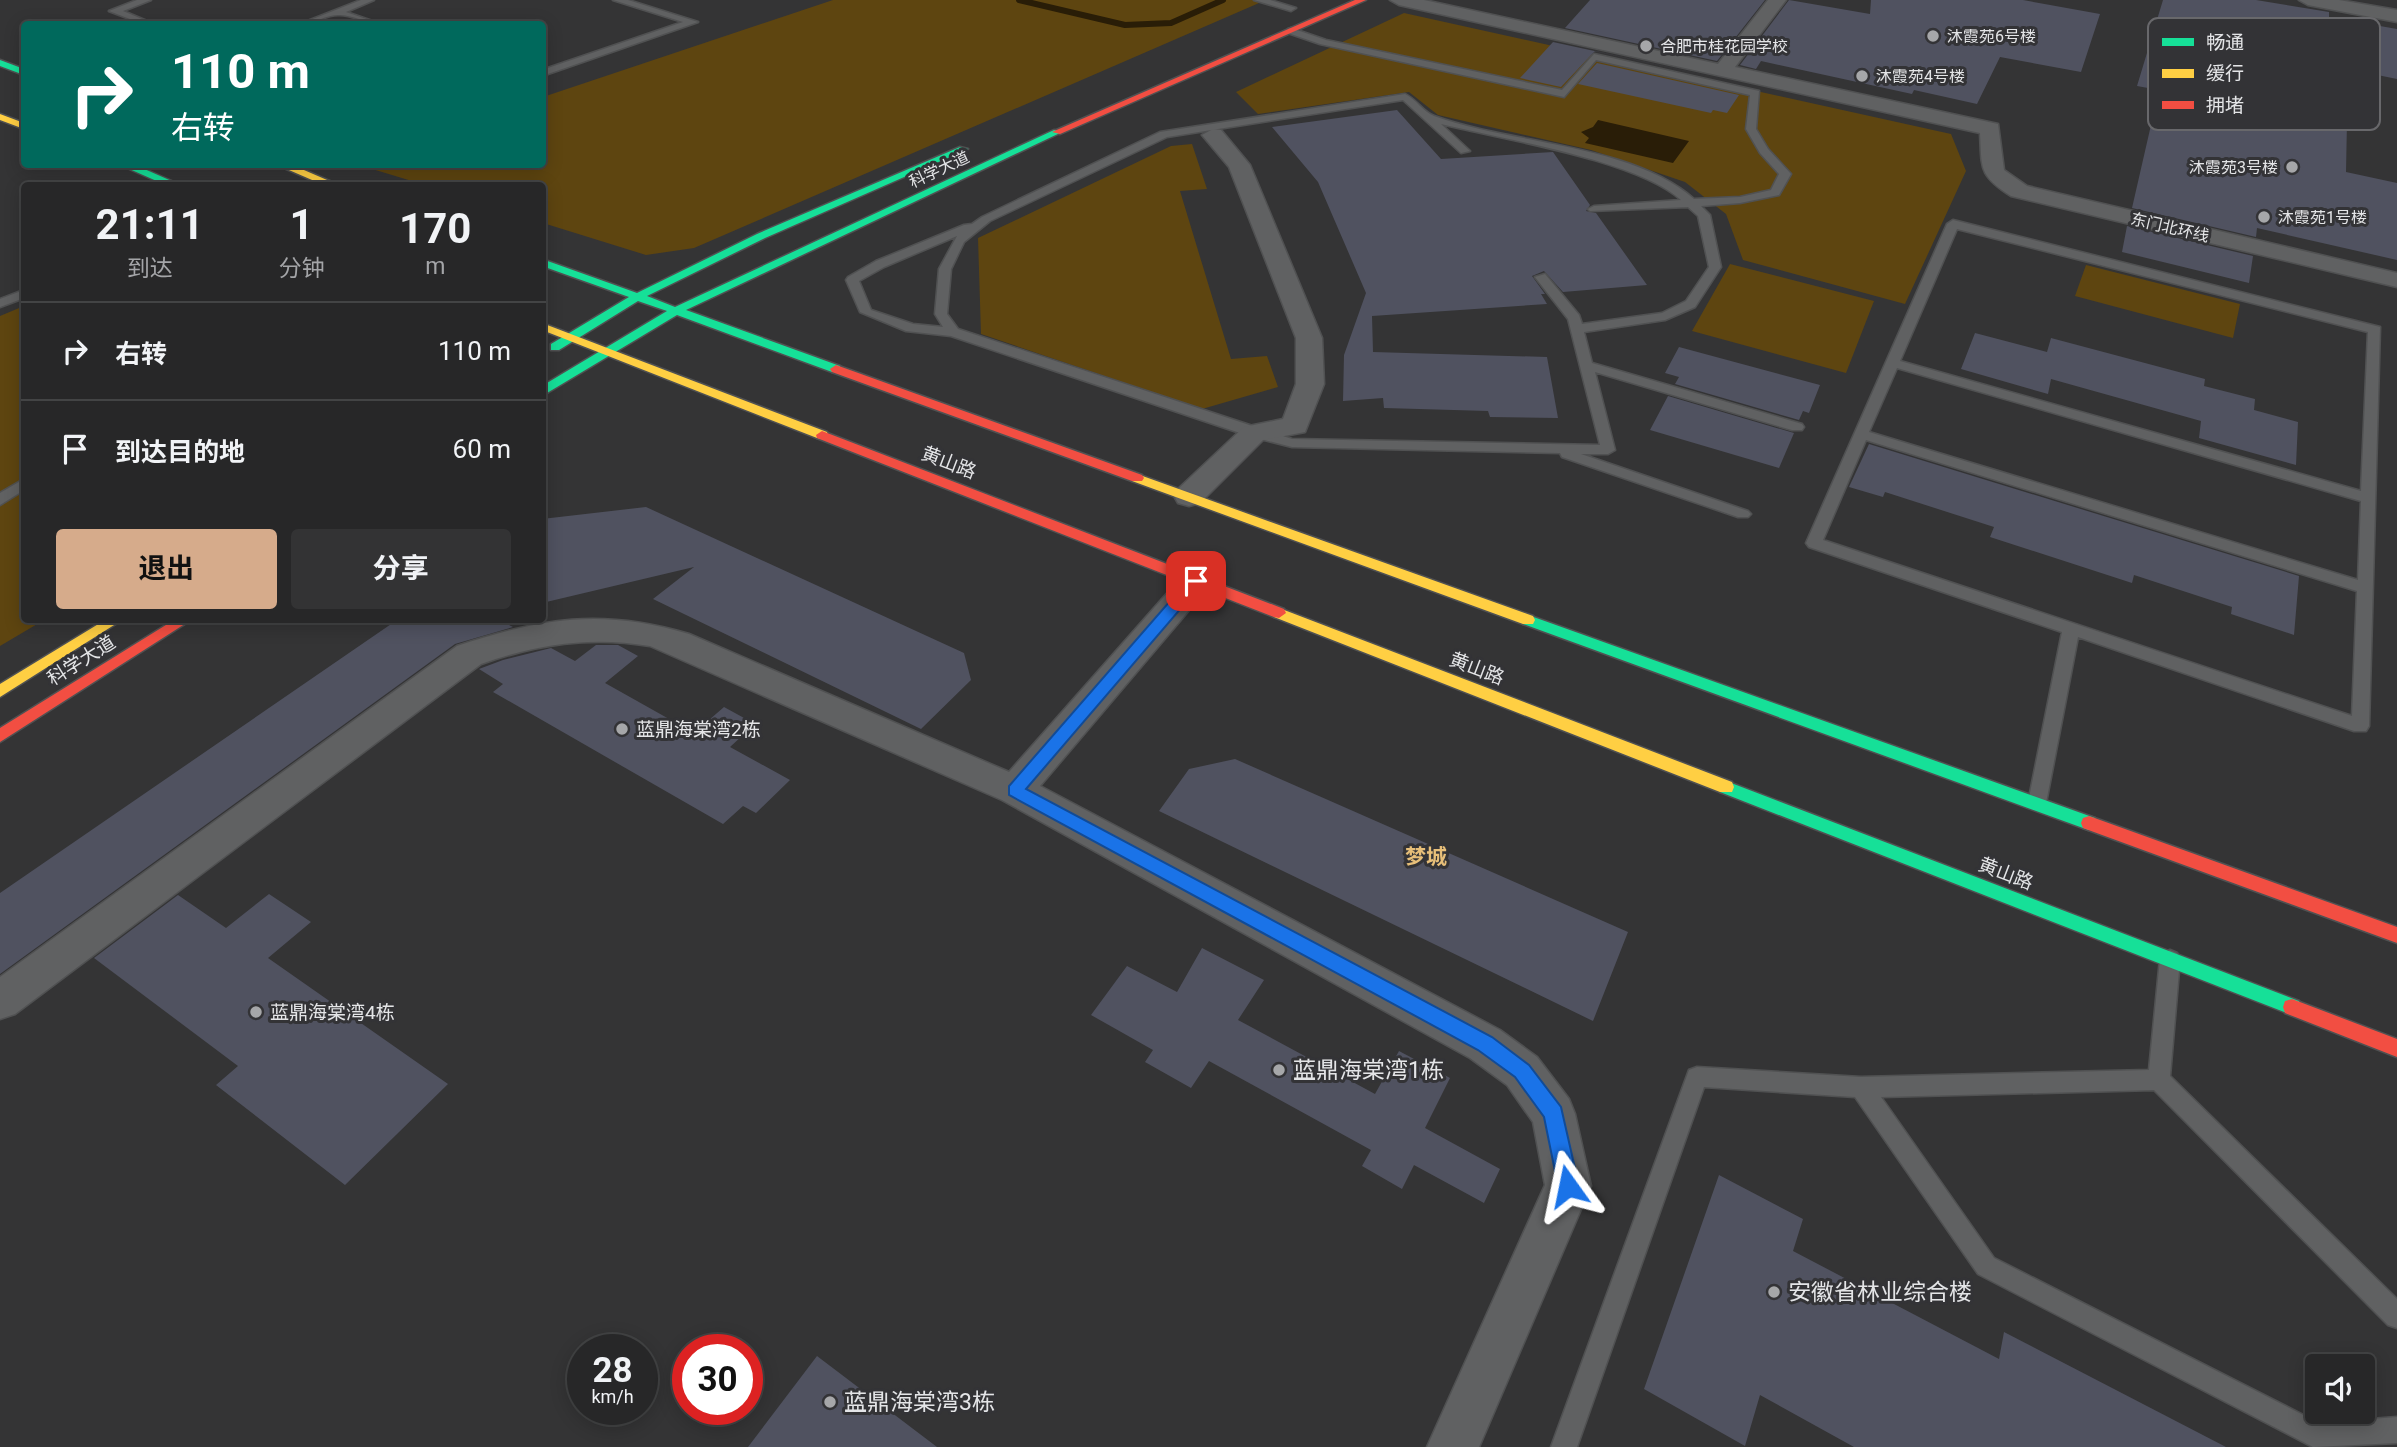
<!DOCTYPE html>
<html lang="zh">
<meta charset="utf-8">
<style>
:root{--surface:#272728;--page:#333334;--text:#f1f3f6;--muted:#a4a5a8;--line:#434445;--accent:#d6ab8b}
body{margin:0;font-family:Roboto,"Noto Sans SC",sans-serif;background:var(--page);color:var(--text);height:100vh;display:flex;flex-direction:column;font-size:26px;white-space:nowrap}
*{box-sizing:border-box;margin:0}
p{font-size:23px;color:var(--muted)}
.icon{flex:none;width:38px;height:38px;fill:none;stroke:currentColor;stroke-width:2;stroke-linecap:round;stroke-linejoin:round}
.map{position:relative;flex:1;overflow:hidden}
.sheet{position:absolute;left:21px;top:182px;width:525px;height:441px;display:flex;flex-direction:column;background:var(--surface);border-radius:7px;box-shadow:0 4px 18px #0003,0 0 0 2px var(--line)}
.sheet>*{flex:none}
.top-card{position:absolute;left:21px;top:21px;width:525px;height:147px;border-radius:7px;box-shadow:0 4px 18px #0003,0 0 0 2px var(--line);background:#00695c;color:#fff;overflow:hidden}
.fabs{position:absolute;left:2305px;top:1354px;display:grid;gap:14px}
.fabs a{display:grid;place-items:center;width:70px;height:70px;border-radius:7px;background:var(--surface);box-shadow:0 4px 18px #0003,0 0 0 2px var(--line);font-size:35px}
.speed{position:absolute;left:567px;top:1334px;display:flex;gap:14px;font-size:35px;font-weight:700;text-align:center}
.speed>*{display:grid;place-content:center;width:91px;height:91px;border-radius:50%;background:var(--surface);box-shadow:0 4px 18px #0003,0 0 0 2px var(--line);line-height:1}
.speed small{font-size:18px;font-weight:400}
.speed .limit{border:10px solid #d22;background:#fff;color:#111}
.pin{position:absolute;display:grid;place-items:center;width:60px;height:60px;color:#fff;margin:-30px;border-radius:14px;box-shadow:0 4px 10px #0006}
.me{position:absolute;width:77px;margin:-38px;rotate:348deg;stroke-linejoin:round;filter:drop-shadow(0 0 5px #0008)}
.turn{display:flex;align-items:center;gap:24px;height:147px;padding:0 35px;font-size:32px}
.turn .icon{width:91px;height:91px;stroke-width:2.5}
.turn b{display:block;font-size:49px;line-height:60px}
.eta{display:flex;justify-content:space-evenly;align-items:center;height:119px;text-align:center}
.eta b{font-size:42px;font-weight:700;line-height:49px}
.cta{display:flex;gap:14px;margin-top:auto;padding:14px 35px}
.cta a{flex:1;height:80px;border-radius:7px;background:var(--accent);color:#111;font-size:28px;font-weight:700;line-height:80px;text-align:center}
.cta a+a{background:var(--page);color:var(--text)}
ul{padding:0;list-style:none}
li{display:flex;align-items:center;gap:21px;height:98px;padding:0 35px;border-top:2px solid var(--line)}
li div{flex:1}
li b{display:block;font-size:26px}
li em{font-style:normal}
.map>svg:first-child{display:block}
</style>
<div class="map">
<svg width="2397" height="1447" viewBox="0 0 2397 1447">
<rect width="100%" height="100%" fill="#343435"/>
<path fill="#5e4510" d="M 833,0 L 1266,0 L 694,248 L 646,255 L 543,223 L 542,186 L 425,185 L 359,165 L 542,164 L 543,97 Z
M 1404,13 L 1951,134 L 1966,171 L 1905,304 L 1743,260 L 1726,214 L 1685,182 L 1591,150 L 1438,115 L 1409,92 L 1258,114 L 1236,92 Z
M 1192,144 L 1207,189 L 1180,191 L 1231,359 L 1267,356 L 1278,387 L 1202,409 L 981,334 L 978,238 L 1171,146 Z
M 1730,264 L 1874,301 L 1846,373 L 1692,331 Z
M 2086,265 L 2240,304 L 2233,338 L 2075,296 Z
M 24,306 L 24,620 L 44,620 L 0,646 L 0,316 Z"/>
<path fill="#291d07" d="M 1598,120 L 1689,141 L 1673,163 L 1585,143 L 1589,138 L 1581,132 L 1593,127 Z"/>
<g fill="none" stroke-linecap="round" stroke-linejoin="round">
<path stroke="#291d07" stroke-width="6" d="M 1019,0 L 1125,25 L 1171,23 L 1223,0"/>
</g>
<path fill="#505260" d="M 1590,0 L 1765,0 L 1717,61 L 1565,28 Z
M 1789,0 L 1870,14 L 1871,0 L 2023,0 L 2100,14 L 2081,72 L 2000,57 L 1977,104 L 1914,90 L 1912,94 L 1761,61 L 1756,69 L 1740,65 Z
M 2163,0 L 2256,0 L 2329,12 L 2329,17 L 2397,29 L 2397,79 L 2348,69 L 2346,172 L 2397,183 L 2397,260 L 2257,228 L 2256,237 L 2132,208 L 2159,90 L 2137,86 Z
M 1553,42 L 1746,84 L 1595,51 L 1561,87 L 1520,78 Z
M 1597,63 L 1739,95 L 1727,113 L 1713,110 L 1711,113 L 1578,84 Z
M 1397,110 L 1441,159 L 1553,152 L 1590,205 L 1586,211 L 1596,213 L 1647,285 L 1563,292 L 1544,271 L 1532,276 L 1545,294 L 1541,294 L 1547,304 L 1372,316 L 1373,352 L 1547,357 L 1558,418 L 1490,417 L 1488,411 L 1384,408 L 1383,398 L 1343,401 L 1344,355 L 1366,293 L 1318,182 L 1272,127 Z
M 2127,226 L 2253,256 L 2249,283 L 2122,252 Z
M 1975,333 L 2047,352 L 2051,338 L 2205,379 L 2204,386 L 2255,399 L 2254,410 L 2298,422 L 2296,465 L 2199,438 L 2201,421 L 2051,379 L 2048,394 L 1961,369 Z
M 1679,347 L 1820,385 L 1809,413 L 1803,411 L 1799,420 L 1675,384 L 1679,377 L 1665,373 Z
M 1668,396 L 1794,433 L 1779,468 L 1650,430 Z
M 1869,444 L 2299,576 L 2294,635 L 2231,614 L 2232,607 L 2134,575 L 2132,583 L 1990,537 L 1994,527 L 1885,492 L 1883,497 L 1849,487 Z
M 646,507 L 964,653 L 971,680 L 921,729 L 653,599 L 694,567 L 542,603 L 542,519 Z
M 397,620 L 499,620 L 513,627 L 455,644 L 0,974 L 0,893 Z
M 596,645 L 618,645 L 638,656 L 605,683 L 694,733 L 724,707 L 755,724 L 730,747 L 790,780 L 756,813 L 743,806 L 723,824 L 493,692 L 503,684 L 479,669 L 503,660 L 551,648 L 575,661 Z
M 1235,759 L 1628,932 L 1593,1021 L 1159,811 L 1189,769 Z
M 269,894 L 311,922 L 268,958 L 448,1084 L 345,1185 L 216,1085 L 238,1066 L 94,958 L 178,895 L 226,928 Z
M 1202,948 L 1264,980 L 1238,1020 L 1375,1094 L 1399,1051 L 1450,1078 L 1425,1128 L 1500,1169 L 1484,1203 L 1414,1165 L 1402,1189 L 1362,1166 L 1371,1150 L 1209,1061 L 1191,1088 L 1145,1062 L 1153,1050 L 1091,1015 L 1127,966 L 1177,992 Z
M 1719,1175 L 1803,1219 L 1793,1251 L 1999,1359 L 2004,1332 L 2226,1447 L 1854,1447 L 1760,1395 L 1745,1446 L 1644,1389 Z
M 817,1356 L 937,1447 L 748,1447 Z"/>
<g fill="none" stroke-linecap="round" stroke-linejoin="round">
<defs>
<path id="lane" d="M 137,0 L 151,0 L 123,11 L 154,24 L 143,24 L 109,11 Z
M 361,0 L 374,0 L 346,12 L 381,24 C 366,24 352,14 338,15 C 324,15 314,25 300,24 Z
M 613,0 L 628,0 L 698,22 L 542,76 L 542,70 L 683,22 Z
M 1254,0 L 1270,0 L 1296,8 L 1291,11 Z
M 1291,28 L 1326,40 L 1562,90 L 1594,54 L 1759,91 L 1756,129 L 1768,149 L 1791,174 L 1779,195 L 1740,203 L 1701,206 L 1710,215 L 1721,267 L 1695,307 L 1665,320 L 1584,332 L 1592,363 L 1802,424 L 1804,427 L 1802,430 L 1792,430 L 1595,372 L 1615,450 L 1608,454 L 1581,454 L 1748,511 L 1751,514 L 1748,517 L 1738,517 L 1562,457 L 1560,453 L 1292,447 L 1249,436 L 951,336 L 906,331 L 860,312 L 846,280 L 848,277 L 876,261 L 964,225 L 972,224 L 982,217 L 1160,132 L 1405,94 C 1416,99 1423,112 1434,116 C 1511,144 1632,144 1694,199 L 1740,197 L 1771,190 L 1779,174 L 1760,153 L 1746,129 L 1750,95 L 1596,60 L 1564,97 L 1320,44 L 1288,33 L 1288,29 ZM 1403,100 L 1461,153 L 1470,151 L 1441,124 C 1502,139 1637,160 1681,200 L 1594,206 L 1588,209 L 1590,211 L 1688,207 L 1698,216 L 1709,267 L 1686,301 L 1662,313 L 1582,324 L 1579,315 L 1545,274 L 1535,277 L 1568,319 L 1600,445 L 1292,439 L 958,329 L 947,314 L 951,269 L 964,242 L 990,221 L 1167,137 ZM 957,236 L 939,269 L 935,314 L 943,327 L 913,324 L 871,310 L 859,281 L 884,267 Z
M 1953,220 L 2380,327 L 2369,726 L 2366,731 L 2354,731 L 2078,637 L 2046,803 L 2044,808 L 2030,808 L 2028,803 L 2062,632 L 1809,547 L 1806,543 L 1947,224 ZM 1957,229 L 2368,332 L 2361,491 L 1900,361 ZM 1897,368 L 2361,501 L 2358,580 L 1869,432 ZM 1866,440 L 2357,591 L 2352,716 L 1823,540 Z
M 24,290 L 24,298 L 0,307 L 0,299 Z
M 24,479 L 24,490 L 0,505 L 0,493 Z
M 2170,950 L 2177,953 L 2180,959 L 2170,1076 L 2397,1299 L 2397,1328 L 2388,1325 L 2154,1090 L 1881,1097 L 1994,1258 L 2319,1423 L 2397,1417 L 2397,1443 L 2313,1447 L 1978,1274 L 1855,1097 L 1704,1087 L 1577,1447 L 1551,1447 L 1689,1070 L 1697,1067 L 1861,1077 L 2149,1070 L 2160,959 L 2163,953 Z"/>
<path id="street" d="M 1390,0 L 1424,0 L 1718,64 L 1768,0 L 1786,0 L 1735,67 L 1998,124 L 2004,170 L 2027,186 L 2397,273 L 2397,287 L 2011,196 C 1978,175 1982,168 1980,133 L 1399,5 Z
M 2299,0 L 2339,0 L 2397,10 L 2397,22 L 2308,5 Z
M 1213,129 L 1221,130 L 1250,165 L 1322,338 L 1324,384 L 1305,432 L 1263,440 L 1200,503 L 1189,506 L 1178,503 L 1174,496 L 1178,489 L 1244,427 L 1283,419 L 1296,384 L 1296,338 L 1229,167 L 1202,135 Z
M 1196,570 L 1207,573 L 1212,581 L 1207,589 L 1040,786 L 1500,1030 L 1537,1057 L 1569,1099 L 1575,1114 L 1591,1186 L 1479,1447 L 1427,1447 L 1545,1185 L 1533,1122 L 1507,1085 L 1470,1058 L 1002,800 L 650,646 C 590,636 538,644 481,664 L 15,1014 L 0,1019 L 0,977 L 457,646 C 541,618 602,608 689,634 L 1009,772 L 1185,573 Z"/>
<path id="fast" d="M 0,60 L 24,69 L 24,75 L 0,66 Z
M 1054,130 L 1062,132 L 686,310 L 840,366 L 840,372 L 832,372 L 677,315 L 542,396 L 542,386 L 667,311 L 638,301 L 559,350 L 551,350 L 551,344 L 629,297 L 542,266 L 542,259 L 637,293 L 757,234 L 960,147 L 968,149 L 765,238 L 647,296 L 675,307 Z
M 118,164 L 133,164 L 183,186 L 168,186 Z
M 1528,615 L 2095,818 L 2097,823 L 2095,828 L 2089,830 L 2083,828 L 1523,624 L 1521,620 L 1523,616 Z
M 1726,781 L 2299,1001 L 2301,1007 L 2299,1013 L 2292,1015 L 1720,792 L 1718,787 L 1720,782 Z"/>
<path id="slow" d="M 0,114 L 24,123 L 24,129 L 0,120 Z
M 275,164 L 290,164 L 341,186 L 326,186 Z
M 542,323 L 827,432 L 828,435 L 822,439 L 817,438 L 542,330 Z
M 1137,474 L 1533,616 L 1535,620 L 1533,624 L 1523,624 L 1132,481 L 1132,475 Z
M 1279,608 L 1732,782 L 1734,787 L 1732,792 L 1720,792 L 1274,617 L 1272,613 Z
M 105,620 L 122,620 L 0,697 L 0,684 Z"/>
<path id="jam" d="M 1355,0 L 1366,0 L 1060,134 L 1052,132 Z
M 836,365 L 1142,475 L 1144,478 L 1142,481 L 1132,481 L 832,372 L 830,369 Z
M 822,431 L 1284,609 L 1286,613 L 1279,618 L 1274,617 L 817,438 L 816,435 Z
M 174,620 L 191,620 L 0,742 L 0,728 Z
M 2089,816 L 2397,927 L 2397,943 L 2083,828 L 2081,823 L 2083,818 Z
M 2292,999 L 2397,1039 L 2397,1057 L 2285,1013 L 2283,1007 L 2285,1001 Z"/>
</defs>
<use href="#lane" stroke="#505152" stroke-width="3"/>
<use href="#street" stroke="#505152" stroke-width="3"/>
<use href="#fast" stroke="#505152" stroke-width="3"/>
<use href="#slow" stroke="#505152" stroke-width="3"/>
<use href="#jam" stroke="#505152" stroke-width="3"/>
<use href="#lane" fill="#606162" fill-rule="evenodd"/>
<use href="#street" fill="#606162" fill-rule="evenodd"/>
<use href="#fast" fill="#16e098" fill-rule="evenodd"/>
<use href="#slow" fill="#ffcf43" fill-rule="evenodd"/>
<use href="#jam" fill="#f24e42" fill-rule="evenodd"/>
</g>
<path fill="#1a73e8" stroke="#114b97" stroke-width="2" d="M 1196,576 L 1201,578 L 1201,585 L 1026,789 L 1492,1037 L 1529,1065 L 1561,1107 L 1579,1186 L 1576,1193 L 1568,1196 L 1561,1193 L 1558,1186 L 1544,1117 L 1515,1077 L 1478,1050 L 1009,795 L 1009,786 L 1190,578 Z"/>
<g fill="#a6a7a9" stroke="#333336" stroke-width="2.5">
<circle cx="1933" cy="36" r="7"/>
<circle cx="1646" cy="46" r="7"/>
<circle cx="1862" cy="76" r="7"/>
<circle cx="2292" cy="167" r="7"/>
<circle cx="2264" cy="217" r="7"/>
<circle cx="622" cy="729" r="7"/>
<circle cx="256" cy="1012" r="7"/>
<circle cx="1279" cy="1070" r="7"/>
<circle cx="1774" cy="1292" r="7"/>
<circle cx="830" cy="1402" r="7"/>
</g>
<g text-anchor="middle" stroke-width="6" stroke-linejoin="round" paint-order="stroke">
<g font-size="16" fill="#e4e5e7" stroke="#333336" text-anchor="start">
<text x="1947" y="42">沐霞苑6号楼</text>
<text x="1660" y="52">合肥市桂花园学校</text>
<text x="1876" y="82">沐霞苑4号楼</text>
<text x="2278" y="173" text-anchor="end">沐霞苑3号楼</text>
<text x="2278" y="223">沐霞苑1号楼</text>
</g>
<g font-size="16" fill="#e4e5e7" stroke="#333336">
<text transform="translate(939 169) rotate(-25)" y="6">科学大道</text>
<text transform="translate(2170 227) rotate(13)" y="6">东门北环线</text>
</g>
<g font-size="19" fill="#e4e5e7" stroke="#333336">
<text transform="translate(949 462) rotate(21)" y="7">黄山路</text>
<text transform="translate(81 660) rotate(-32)" y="7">科学大道</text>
<text transform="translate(1477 668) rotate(21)" y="7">黄山路</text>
<text transform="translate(2006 873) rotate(21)" y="7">黄山路</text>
</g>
<g font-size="19" fill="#e4e5e7" stroke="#333336" text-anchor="start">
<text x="636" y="736">蓝鼎海棠湾2栋</text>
<text x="270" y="1019">蓝鼎海棠湾4栋</text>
</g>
<g font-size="21" font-weight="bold" fill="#e7bf79" stroke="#333336">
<text x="1426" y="864">梦城</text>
</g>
<g font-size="23" fill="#e4e5e7" stroke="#333336" text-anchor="start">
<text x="1293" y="1078">蓝鼎海棠湾1栋</text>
<text x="1788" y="1300">安徽省林业综合楼</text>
<text x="844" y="1410">蓝鼎海棠湾3栋</text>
</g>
</g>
<rect x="2148" y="18" width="232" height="112" rx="10" fill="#333336" stroke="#68686b" stroke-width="2"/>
<rect x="2162" y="38" width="32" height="8" fill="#16e098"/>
<rect x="2162" y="69" width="32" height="9" fill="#ffcf43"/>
<rect x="2162" y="101" width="32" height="8" fill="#f24e42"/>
<g font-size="19" fill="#e4e5e7">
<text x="2206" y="49">畅通</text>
<text x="2206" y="80">缓行</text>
<text x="2206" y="112">拥堵</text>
</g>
</svg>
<div class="fabs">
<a><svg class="icon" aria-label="sound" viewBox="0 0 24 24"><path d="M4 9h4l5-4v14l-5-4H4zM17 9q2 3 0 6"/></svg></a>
</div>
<div class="speed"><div>28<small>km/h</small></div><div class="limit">30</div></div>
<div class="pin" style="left:1196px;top:581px;background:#d93025"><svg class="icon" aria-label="arrive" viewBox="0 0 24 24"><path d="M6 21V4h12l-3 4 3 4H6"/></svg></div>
<svg class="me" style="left:1568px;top:1186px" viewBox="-20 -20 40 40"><path d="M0-17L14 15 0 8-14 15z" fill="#1a73e8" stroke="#fff" stroke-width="4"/></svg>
<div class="top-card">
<div class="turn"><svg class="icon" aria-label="right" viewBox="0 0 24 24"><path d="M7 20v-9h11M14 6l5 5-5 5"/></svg><div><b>110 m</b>右转</div></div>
</div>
<section class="sheet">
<div class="eta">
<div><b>21:11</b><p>到达</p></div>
<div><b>1</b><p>分钟</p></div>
<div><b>170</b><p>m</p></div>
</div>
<ul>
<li><svg class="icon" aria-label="right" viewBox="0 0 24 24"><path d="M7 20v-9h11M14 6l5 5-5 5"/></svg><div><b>右转</b></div><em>110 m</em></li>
<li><svg class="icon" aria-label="arrive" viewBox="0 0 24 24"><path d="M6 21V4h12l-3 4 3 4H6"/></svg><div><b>到达目的地</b></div><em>60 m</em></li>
</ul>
<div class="cta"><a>退出</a><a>分享</a></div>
</section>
</div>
